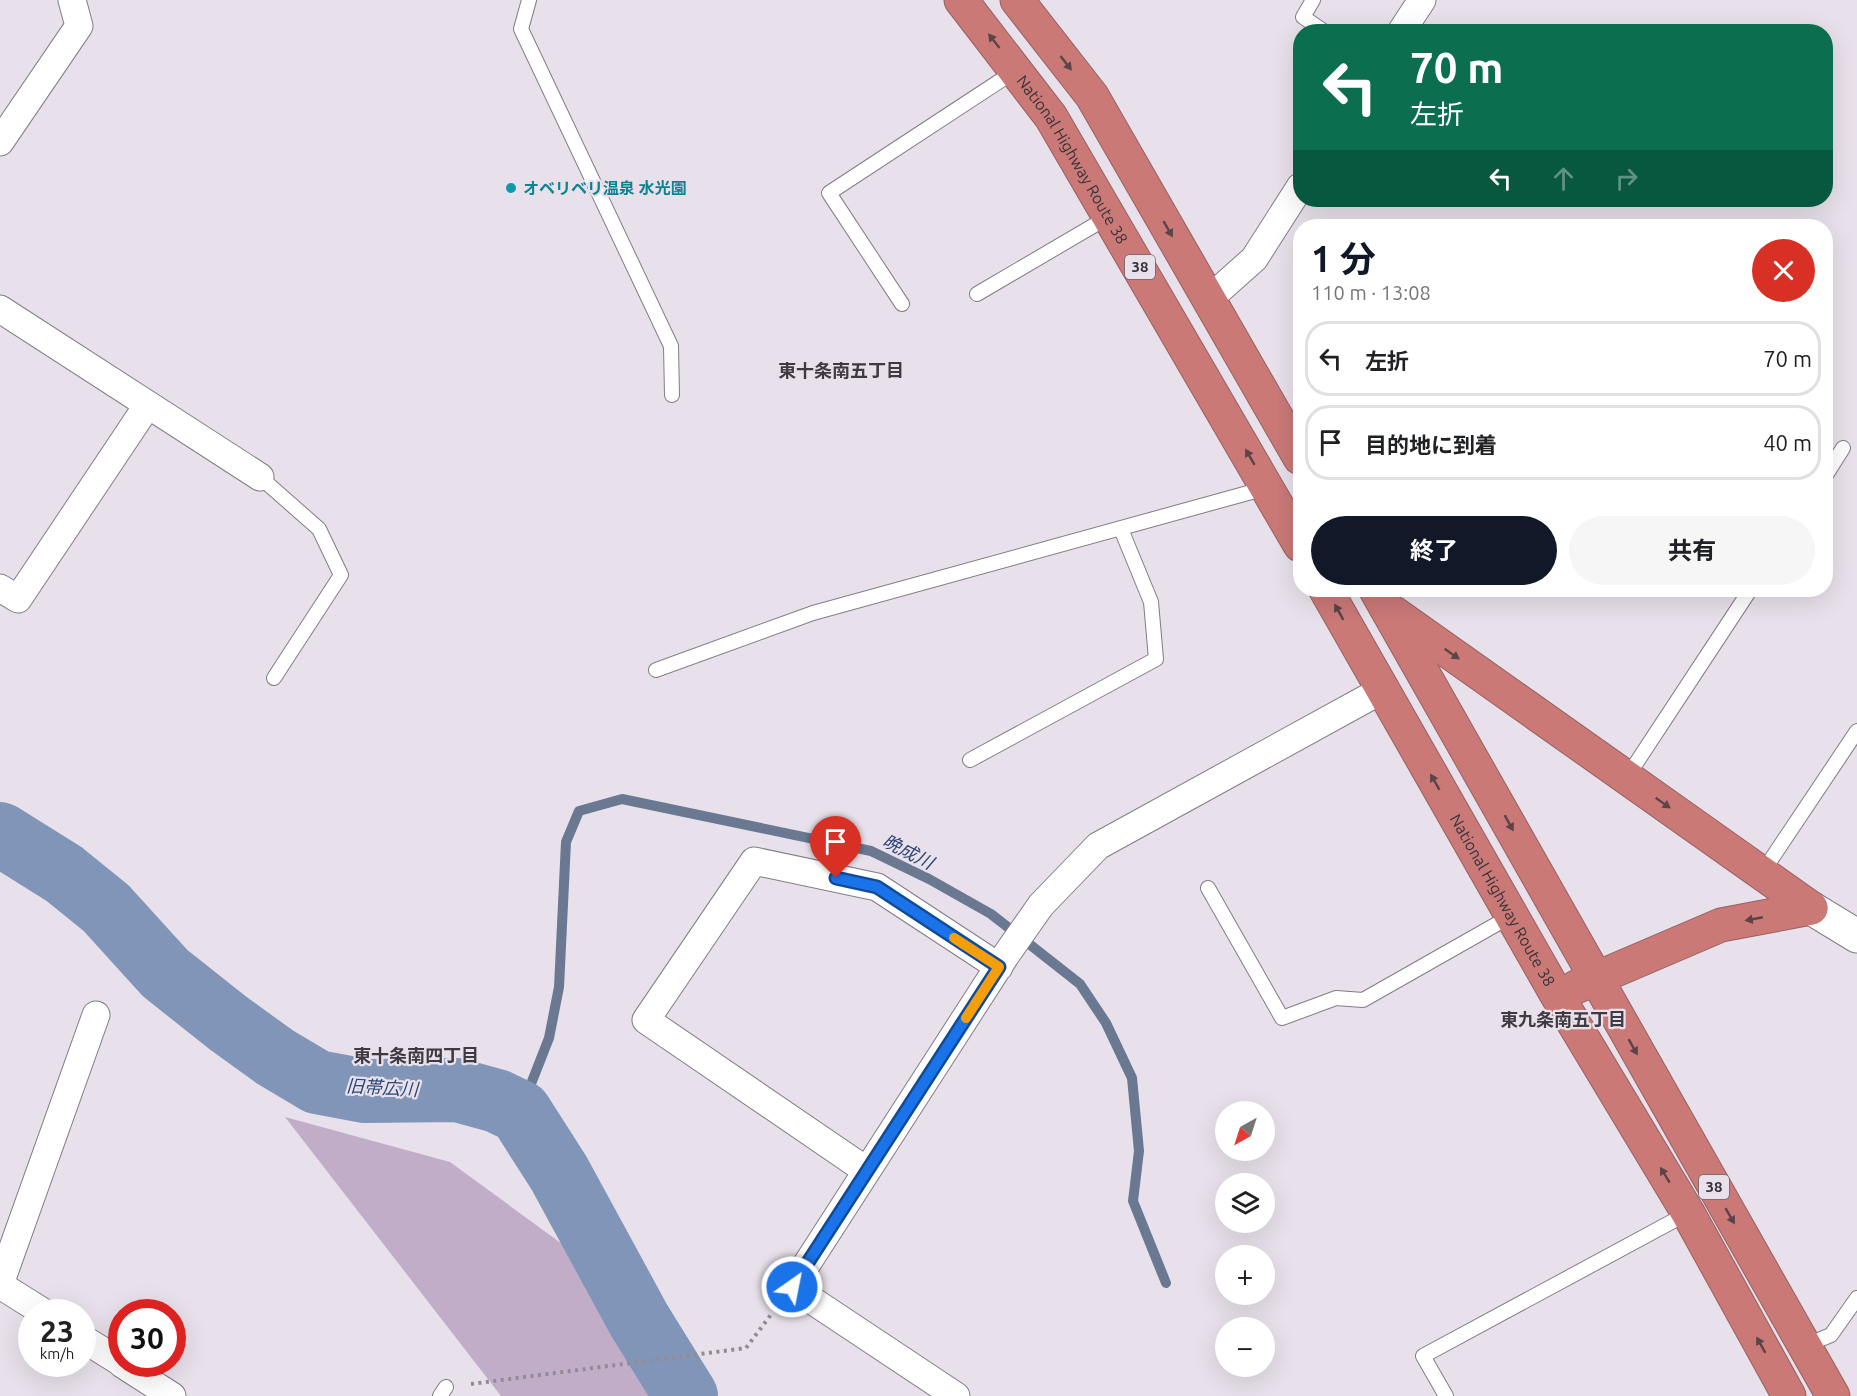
<!DOCTYPE html>
<html lang="ja">
<meta charset="utf-8">
<style>
:root{--surface:#fff;--page:#f6f6f6;--text:#202124;--muted:#757577;--line:#e0e0e0;--accent:#111827}
body{margin:0;font-family:Ubuntu,"Noto Sans JP",sans-serif;background:var(--page);color:var(--text);height:100vh;display:flex;flex-direction:column;font-size:22px;white-space:nowrap}
*{box-sizing:border-box;margin:0}
p{font-size:20px;color:var(--muted)}
.icon{flex:none;width:33px;height:33px;fill:none;stroke:currentColor;stroke-width:2;stroke-linecap:round;stroke-linejoin:round}
.map{position:relative;flex:1;overflow:hidden}
.side{position:absolute;left:1293px;top:219px;width:540px;height:378px;display:flex;flex-direction:column;background:var(--surface);border-radius:24px;box-shadow:0 6px 24px #0002}
.side>*{flex:none}
.guide{position:absolute;left:1293px;top:24px;width:540px;height:183px;border-radius:24px;box-shadow:0 6px 24px #0002;background:#0b6e4f;color:#fff;overflow:hidden}
.needle{width:39px;rotate:219deg}
.fabs{position:absolute;left:1215px;top:1101px;display:grid;gap:12px}
.fabs a{display:grid;place-items:center;width:60px;height:60px;border-radius:50%;background:var(--surface);box-shadow:0 6px 24px #0002;font-size:30px}
.speed{position:absolute;left:18px;top:1299px;display:flex;gap:12px;font-size:30px;font-weight:700;text-align:center}
.speed>*{display:grid;place-content:center;width:78px;height:78px;border-radius:50%;background:var(--surface);box-shadow:0 6px 24px #0002;line-height:1}
.speed small{font-size:15px;font-weight:400}
.speed .limit{border:9px solid #d22;background:#fff;color:#111}
.pin{position:absolute;display:grid;place-items:center;width:51px;height:51px;color:#fff;margin:-62px -26px;border-radius:50% 50% 50% 0;rotate:-45deg;box-shadow:0 0 6px #0007}
.pin .icon{rotate:45deg}
.me{position:absolute;width:66px;margin:-33px;rotate:33deg;stroke-linejoin:round;filter:drop-shadow(0 0 4px #0008)}
.turn{display:flex;align-items:center;gap:21px;height:126px;padding:0 18px;font-size:27px}
.turn .icon{width:78px;height:78px;stroke-width:2.5}
.turn b{display:block;font-size:42px;line-height:51px}
.lanes{display:flex;align-items:center;height:57px;padding:0 18px;background:#0003;justify-content:center;gap:30px;direction:ltr}
.lanes .off{opacity:.35}
.round{display:grid;place-items:center;flex:none;width:63px;height:63px;border-radius:32px;background:var(--page)}
.overview{display:flex;align-items:center;justify-content:space-between;height:102px;padding:0 18px}
h1{font-size:36px;font-weight:700;line-height:45px;color:var(--accent)}
.button{display:flex;gap:12px;margin-top:auto;padding:12px 18px}
.button a{flex:1;height:69px;border-radius:36px;background:var(--accent);color:#fff;font-size:24px;font-weight:700;line-height:69px;text-align:center}
.button a+a{background:var(--page);color:var(--text)}
ul{padding:0;list-style:none}
li{display:flex;align-items:center;gap:18px;height:75px;margin:0 12px 9px;padding:0 6px;border:3px solid var(--line);border-radius:24px}
li div{flex:1}
li b{display:block;font-size:22px}
li em{font-style:normal}
.map>svg:first-child{display:block}
</style>
<div class="map">
<svg width="1857" height="1396" viewBox="0 0 1857 1396">
<rect width="100%" height="100%" fill="#e8e1eb"/>
<path fill="#c2adc9" d="M 285,1117 L 450,1162 L 569,1249 L 654,1396 L 501,1396 Z"/>
<g fill="none" stroke-linecap="round" stroke-linejoin="round">
<path stroke="#6a7892" stroke-width="10" d="M 520,1112 L 549,1038 L 559,987 L 566,842 L 579,811 L 622,799 L 871,851 L 929,879 L 991,914 L 1080,984 L 1106,1023 L 1132,1078 L 1139,1151 L 1133,1201 L 1166,1283"/>
<path stroke="#8195b9" stroke-width="64" d="M 0,834 L 64,874 L 106,908 L 165,973 L 228,1023 L 275,1057 L 317,1082 L 365,1091 L 457,1090 L 497,1101 L 520,1112 L 559,1173 L 639,1320 L 686,1396"/>
<defs>
<path id="lane" d="M 529,0 L 521,29 L 671,346 L 672,395
M 1313,0 L 1303,17 L 1325,32
M 977,294 L 1110,216
M 902,304 L 829,193 L 1015,71
M 1826,475 L 1843,448
M 260,477 L 319,529 L 341,575 L 274,678
M 656,670 L 813,613 L 1266,488
M 970,760 L 1156,659 L 1151,602 L 1121,529
M 1627,777 L 1750,590
M 1762,873 L 1857,731
M 1208,888 L 1282,1018 L 1336,998 L 1363,1000 L 1511,916
M 1804,1346 L 1831,1335 L 1857,1298
M 440,1396 L 446,1387
M 1446,1396 L 1423,1356 L 1688,1213"/>
<path id="street" d="M 1401,32 L 1422,0
M 0,142 L 79,26 L 72,0
M 1209,299 L 1254,259 L 1300,187
M 0,309 L 260,477
M 0,588 L 18,599 L 147,406
M 867,1171 L 646,1020 L 754,861 L 877,887 L 999,967
M 0,1284 L 96,1015
M 0,1285 L 43,1312
M 82,1338 L 122,1363
M 122,1364 L 172,1396
M 956,1396 L 792,1287 L 1006,955 L 1041,905 L 1098,846 L 1382,690"/>
<path id="secondary" d="M 1811,908 L 1857,936"/>
<g id="highway">
<path id="s1" d="M 961,0 L 1051,117 L 1300,545"/>
<path d="M 1017,0 L 1092,96 L 1300,458"/>
<path id="s2" d="M 1326,590 L 1558,997 L 1688,1213 L 1789,1396"/>
<path d="M 1376,590 L 1833,1396"/>
<path d="M 1394,613 L 1811,908"/>
<path d="M 1576,987 L 1721,925 L 1811,908"/>
</g>
</defs>
<use href="#lane" stroke="#837c85" stroke-width="16"/>
<use href="#street" stroke="#837c85" stroke-width="29"/>
<use href="#secondary" stroke="#837c85" stroke-width="35"/>
<use href="#highway" stroke="#966061" stroke-width="35"/>
<path stroke="#918c93" stroke-width="4" stroke-dasharray="3 4.5" stroke-linecap="butt" d="M 471,1384 L 746,1348 L 773,1312"/>
<use href="#lane" stroke="#fff" stroke-width="14"/>
<use href="#street" stroke="#fff" stroke-width="27"/>
<use href="#secondary" stroke="#fff" stroke-width="33"/>
<use href="#highway" stroke="#ca7977" stroke-width="33"/>
</g>
<defs><path id="oneway-solid" d="M-6-.8H1V-3.2L6.5 0L1 3.2V.8H-6Z" transform="scale(1.5)"/></defs>
<g fill="#5b4447">
<use href="#oneway-solid" transform="translate(994 41) rotate(-128)"/>
<use href="#oneway-solid" transform="translate(1066 63) rotate(52)"/>
<use href="#oneway-solid" transform="translate(1168 229) rotate(60)"/>
<use href="#oneway-solid" transform="translate(1250 457) rotate(-120)"/>
<use href="#oneway-solid" transform="translate(1339 612) rotate(-119)"/>
<use href="#oneway-solid" transform="translate(1452 654) rotate(35)"/>
<use href="#oneway-solid" transform="translate(1435 782) rotate(-120)"/>
<use href="#oneway-solid" transform="translate(1663 803) rotate(35)"/>
<use href="#oneway-solid" transform="translate(1509 823) rotate(61)"/>
<use href="#oneway-solid" transform="translate(1754 919) rotate(169)"/>
<use href="#oneway-solid" transform="translate(1633 1047) rotate(61)"/>
<use href="#oneway-solid" transform="translate(1665 1175) rotate(-121)"/>
<use href="#oneway-solid" transform="translate(1730 1216) rotate(60)"/>
<use href="#oneway-solid" transform="translate(1761 1345) rotate(-119)"/>
</g>
<g fill="none" stroke-linecap="round" stroke-linejoin="round">
<defs>
<path id="route" d="M 792,1287 L 999,967 L 877,887 L 836,878"/>
</defs>
<use href="#route" stroke="#114b97" stroke-width="15"/>
<use href="#route" stroke="#1a73e8" stroke-width="10"/>
<path stroke="#f59e0b" stroke-width="10" d="M 954,938 L 999,967 L 966,1018"/>
</g>
<circle fill="#0f9aa8" stroke="#e8e1eb" stroke-width="2" cx="511" cy="188" r="6"/>
<g text-anchor="middle" stroke-width="4.5" stroke-linejoin="round" paint-order="stroke">
<g fill="#e8e1eb" stroke="#6b676d" stroke-width="1.5">
<rect x="1125" y="255" width="30" height="24" rx="4.5"/>
<rect x="1699" y="1175" width="30" height="24" rx="4.5"/>
</g>
<g font-size="15" font-weight="bold" fill="#363337">
<text x="1140" y="272">38</text>
<text x="1714" y="1192">38</text>
</g>
<g font-size="16" fill="#363337" stroke="#e8e1eb">
<text dy="6" stroke="none"><textPath href="#s1" startOffset="195">National Highway Route 38</textPath></text>
<text dy="6" stroke="none"><textPath href="#s2" startOffset="357">National Highway Route 38</textPath></text>
</g>
<g font-size="16" font-weight="bold" fill="#0d838f" stroke="#e8e1eb" text-anchor="start">
<text x="523" y="194">オベリベリ温泉 水光園</text>
</g>
<g font-size="18" font-weight="bold" fill="#3f3941" stroke="#e8e1eb">
<text x="841" y="377">東十条南五丁目</text>
<text x="1563" y="1026">東九条南五丁目</text>
<text x="416" y="1062">東十条南四丁目</text>
</g>
<g font-size="18" font-style="italic" fill="#2b4676" stroke="#e8e1eb">
<text transform="translate(908 852) rotate(27)" y="6">晩成川</text>
<text transform="translate(382 1088) rotate(3)" y="6">旧帯広川</text>
</g>
</g>
</svg>
<div class="fabs">
<a><svg class="needle" viewBox="-14 -14 28 28"><path d="M0-13l5 13h-10z" fill="#e53935"/><path d="M0 13l5-13h-10z" fill="#757577"/></svg></a>
<a><svg class="icon" aria-label="layers" viewBox="0 0 24 24"><path d="M12 4l9 5-9 5-9-5zM3 14l9 5 9-5"/></svg></a>
<a>+</a>
<a>−</a>
</div>
<div class="speed"><div>23<small>km/h</small></div><div class="limit">30</div></div>
<div class="pin" style="left:836px;top:878px;background:#d93025"><svg class="icon" aria-label="arrive" viewBox="0 0 24 24"><path d="M6 21V4h12l-3 4 3 4H6"/></svg></div>
<svg class="me" style="left:792px;top:1287px" viewBox="-20 -20 40 40"><circle r="17" fill="#1a73e8" stroke="#fff" stroke-width="3"/><path d="M0-11L8 9 0 5-8 9z" fill="#fff"/></svg>
<div class="guide">
<div class="turn"><svg class="icon" aria-label="left" viewBox="0 0 24 24"><path d="M17 20v-9H6M10 6l-5 5 5 5"/></svg><div><b>70 m</b>左折</div></div>
<div class="lanes"><svg class="icon" aria-label="left" viewBox="0 0 24 24"><path d="M17 20v-9H6M10 6l-5 5 5 5"/></svg><svg class="icon off" aria-label="ahead" viewBox="0 0 24 24"><path d="M12 20V5M6 11l6-6 6 6"/></svg><svg class="icon off" aria-label="right" viewBox="0 0 24 24"><path d="M7 20v-9h11M14 6l5 5-5 5"/></svg></div>
</div>
<section class="side">
<div class="overview"><div><h1>1 分</h1><p>110 m · 13:08</p></div><a class="round" style="background:#d93025;color:#fff"><svg class="icon" aria-label="close" viewBox="0 0 24 24"><path d="M6 6l12 12M18 6L6 18"/></svg></a></div>
<ul>
<li><svg class="icon" aria-label="left" viewBox="0 0 24 24"><path d="M17 20v-9H6M10 6l-5 5 5 5"/></svg><div><b>左折</b></div><em>70 m</em></li>
<li><svg class="icon" aria-label="arrive" viewBox="0 0 24 24"><path d="M6 21V4h12l-3 4 3 4H6"/></svg><div><b>目的地に到着</b></div><em>40 m</em></li>
</ul>
<div class="button"><a>終了</a><a>共有</a></div>
</section>
</div>
